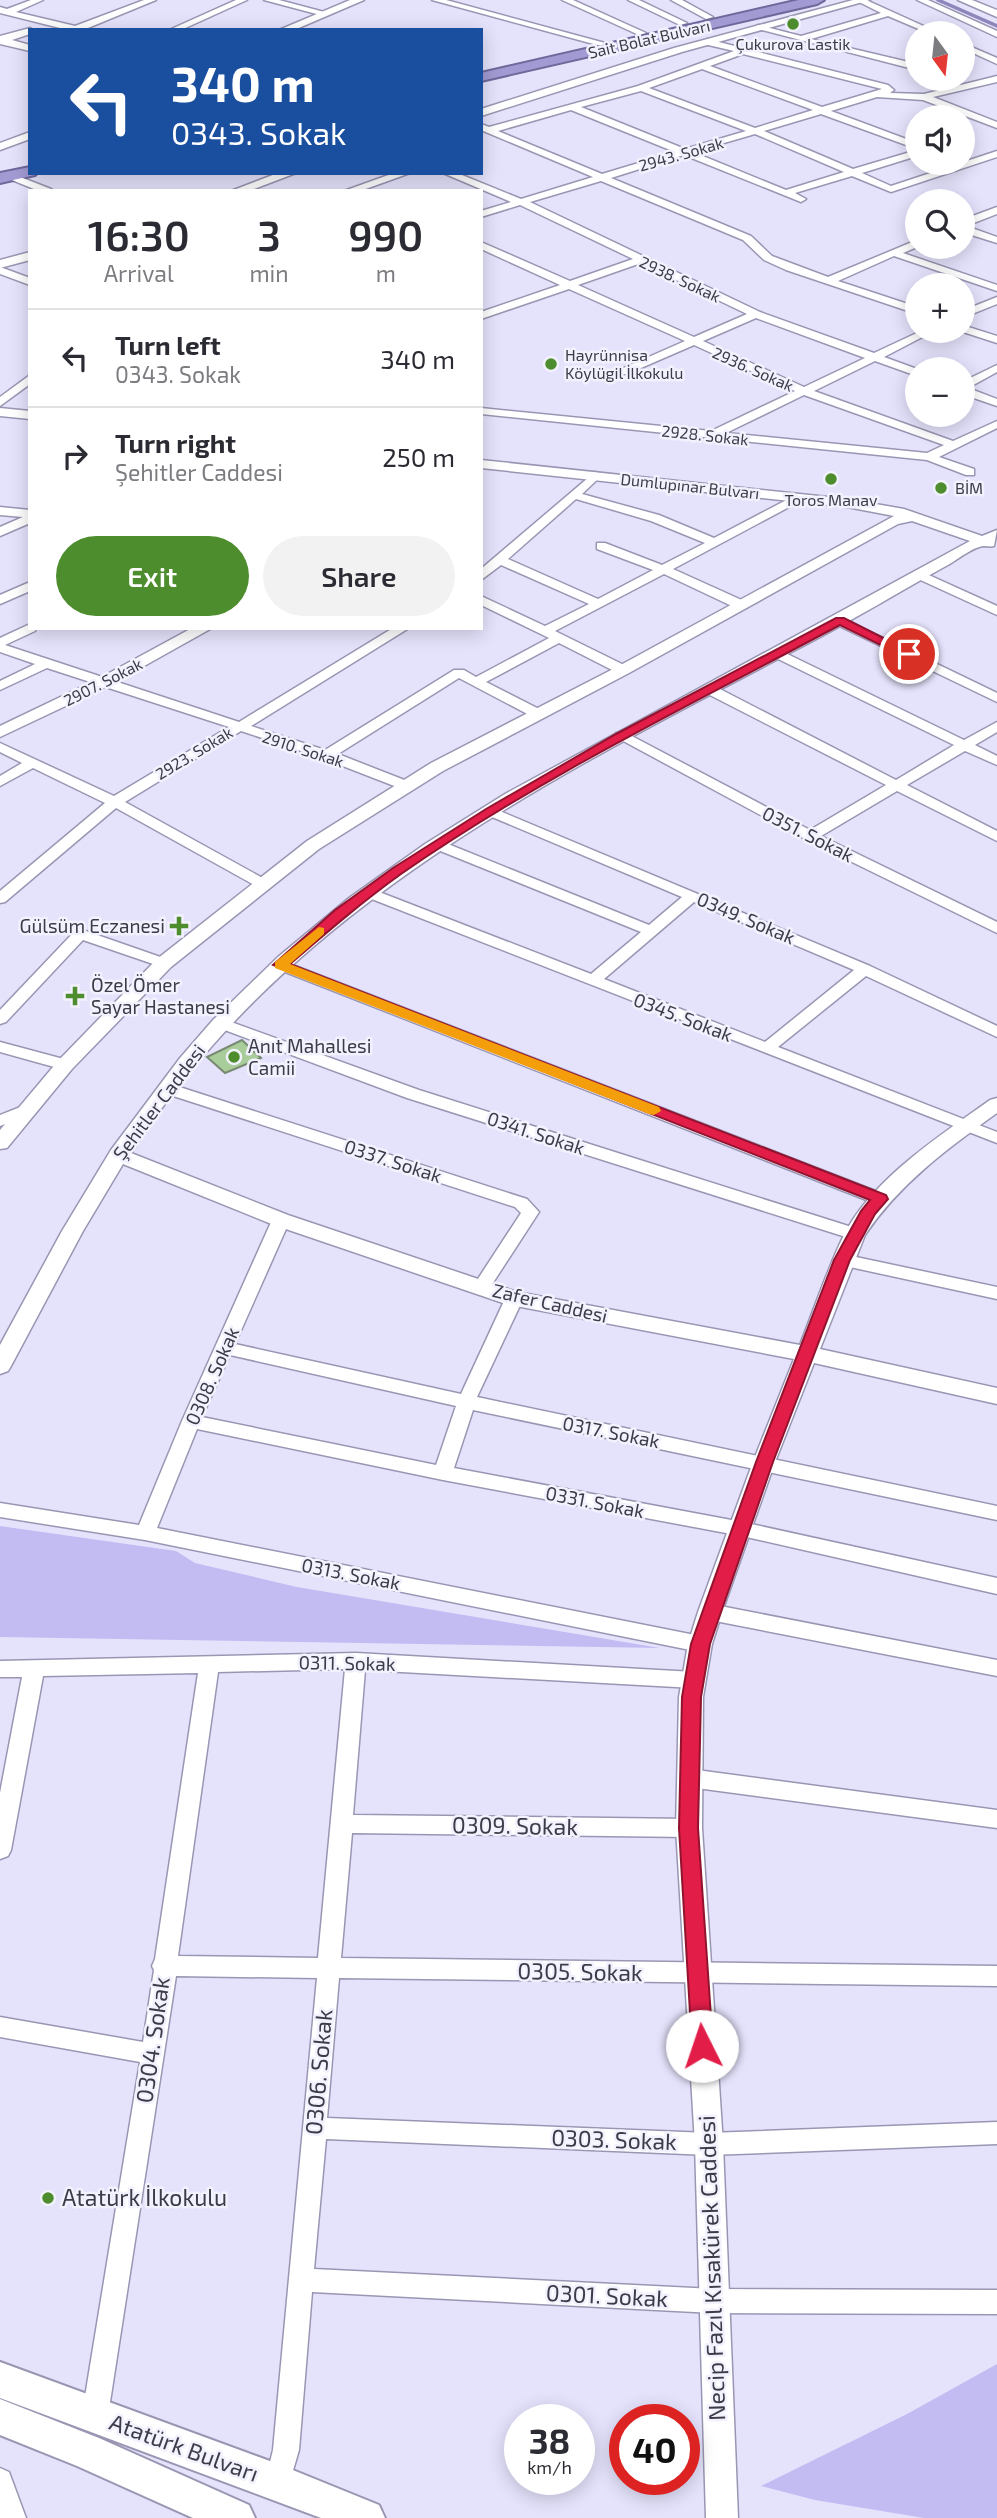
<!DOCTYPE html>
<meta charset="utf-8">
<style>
:root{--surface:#fff;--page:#f2f2f3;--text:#2b2b33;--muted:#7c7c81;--line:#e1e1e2;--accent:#4e8d2d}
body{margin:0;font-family:"Exo 2",sans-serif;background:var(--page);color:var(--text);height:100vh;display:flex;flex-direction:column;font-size:26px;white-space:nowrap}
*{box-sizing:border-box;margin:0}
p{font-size:23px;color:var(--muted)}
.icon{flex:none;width:38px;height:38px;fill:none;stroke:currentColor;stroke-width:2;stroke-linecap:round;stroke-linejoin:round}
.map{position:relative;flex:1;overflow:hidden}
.panel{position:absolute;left:28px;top:189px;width:455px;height:441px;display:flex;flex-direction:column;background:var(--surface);border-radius:0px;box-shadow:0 4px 18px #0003}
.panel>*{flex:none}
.banner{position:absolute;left:28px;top:28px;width:455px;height:147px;border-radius:0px;box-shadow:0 4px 18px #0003;background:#1a4fa0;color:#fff;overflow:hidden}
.needle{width:46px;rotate:165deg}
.fabs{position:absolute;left:905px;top:21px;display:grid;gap:14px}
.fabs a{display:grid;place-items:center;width:70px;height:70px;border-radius:50%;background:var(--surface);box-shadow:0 4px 18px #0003;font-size:35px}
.speed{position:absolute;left:504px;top:2404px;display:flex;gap:14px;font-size:35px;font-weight:700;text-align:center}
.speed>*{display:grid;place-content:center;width:91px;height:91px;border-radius:50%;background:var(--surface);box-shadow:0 4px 18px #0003;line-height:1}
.speed small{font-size:18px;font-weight:400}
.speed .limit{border:10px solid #d22;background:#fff;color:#111}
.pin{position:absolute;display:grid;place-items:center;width:60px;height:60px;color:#fff;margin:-30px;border:4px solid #fff;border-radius:50%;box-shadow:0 2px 7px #0007}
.me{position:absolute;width:77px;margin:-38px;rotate:356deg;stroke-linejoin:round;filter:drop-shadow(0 0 5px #0008)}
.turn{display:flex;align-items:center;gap:24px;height:147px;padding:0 28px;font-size:32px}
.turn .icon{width:91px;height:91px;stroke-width:2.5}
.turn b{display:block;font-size:49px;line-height:60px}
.eta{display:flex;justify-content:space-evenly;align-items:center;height:119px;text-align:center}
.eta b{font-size:42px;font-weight:600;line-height:49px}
.primary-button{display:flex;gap:14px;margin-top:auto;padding:14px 28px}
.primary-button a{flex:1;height:80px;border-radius:42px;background:var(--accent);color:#fff;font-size:28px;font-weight:600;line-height:80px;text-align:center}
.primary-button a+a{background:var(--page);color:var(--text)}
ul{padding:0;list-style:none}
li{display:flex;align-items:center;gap:21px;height:98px;padding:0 28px;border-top:2px solid var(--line)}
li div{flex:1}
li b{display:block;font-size:26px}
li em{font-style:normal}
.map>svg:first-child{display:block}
</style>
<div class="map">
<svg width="997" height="2518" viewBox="0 0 997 2518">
<rect width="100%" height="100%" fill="#e5e3fc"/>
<path fill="#c2bcf3" d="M 0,1526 L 176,1551 L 195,1563 L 297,1587 L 660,1648 L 0,1637 Z
M 997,2364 L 997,2518 L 924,2518 L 815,2500 L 761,2486 L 907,2414 Z"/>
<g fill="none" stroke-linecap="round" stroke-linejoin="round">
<path stroke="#8c86ba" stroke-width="3.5" d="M 938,0 L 997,26"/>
</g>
<path fill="#a8cc9a" stroke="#798a72" stroke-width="2" d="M 242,1040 L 261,1058 L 225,1073 L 207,1057 Z"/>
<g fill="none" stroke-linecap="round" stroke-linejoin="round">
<defs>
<path id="minor" d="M 31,0 L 43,0 L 16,12 L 75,26 L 144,0 L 156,0 L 83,30 L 68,30 L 0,13 L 0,7 L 7,9 Z
M 236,0 L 247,0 L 181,30 L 169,30 Z
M 264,0 L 279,0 L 328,13 L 324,16 Z
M 432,0 L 446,0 L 605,43 L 601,46 Z
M 562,0 L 573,0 L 646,33 L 639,35 Z
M 628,0 L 639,0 L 687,23 L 680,25 Z
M 671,0 L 682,0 L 713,17 L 706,19 Z
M 866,0 L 939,33 L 928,33 L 888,16 L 811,39 L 917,64 L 917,70 L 754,28 L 758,25 L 801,36 L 881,13 L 857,1 Z
M 917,0 L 928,0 L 997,31 L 997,37 Z
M 30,28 L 33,30 L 30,30 L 30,34 L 12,40 L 30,45 L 30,51 L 0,44 L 0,36 Z
M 707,39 L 888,85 L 894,90 L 890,93 L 924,94 L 997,76 L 997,82 L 933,97 L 997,122 L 997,128 L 923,100 L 877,97 L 831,111 L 917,143 L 917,149 L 821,114 L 764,131 L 853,169 L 917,150 L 917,156 L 862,173 L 891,186 L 997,151 L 997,157 L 891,192 L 852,176 L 795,193 L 806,199 L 801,202 L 684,155 L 611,178 L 751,236 L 772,256 L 828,277 L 917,240 L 917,247 L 903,253 L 997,285 L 997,291 L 894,256 L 838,281 L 917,307 L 917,314 L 786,270 L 764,260 L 743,240 L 601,181 L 530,202 L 760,312 L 874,353 L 921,331 L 934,331 L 884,357 L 917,369 L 917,376 L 875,361 L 814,391 L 953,441 L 997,421 L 997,428 L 939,457 L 974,469 L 974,475 L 966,475 L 927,460 L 481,414 L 481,408 L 711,431 L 795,391 L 694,345 L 627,374 L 619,374 L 619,370 L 685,341 L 569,289 L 481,319 L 481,312 L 560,285 L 481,249 L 481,242 L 570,281 L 633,259 L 520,205 L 481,217 L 481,211 L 511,202 L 443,173 L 457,173 L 521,199 L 593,177 L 481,130 L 481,124 L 489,127 L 638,86 L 734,51 L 704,44 ZM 743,54 L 882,89 L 822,107 L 710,66 ZM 702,69 L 813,110 L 755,128 L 649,88 ZM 641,91 L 746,131 L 685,149 L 581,107 ZM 571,110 L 675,152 L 602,174 L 498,131 ZM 755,134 L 844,172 L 786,190 L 693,152 ZM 641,263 L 747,314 L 694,337 L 578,285 ZM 756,318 L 865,358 L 804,387 L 703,341 ZM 804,395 L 944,445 L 927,453 L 726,433 Z
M 962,43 L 997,58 L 997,64 L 962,48 Z
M 10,173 L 51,189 L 53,191 L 39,191 L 7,178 L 5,176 Z
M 394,173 L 410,173 L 360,191 L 344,191 Z
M 997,207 L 997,214 L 966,226 L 997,237 L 997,243 L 962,232 L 962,220 Z
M 0,267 L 30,278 L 30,285 L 0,274 Z
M 997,297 L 997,304 L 962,318 L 962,311 Z
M 962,325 L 997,336 L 997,343 L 960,331 L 962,331 Z
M 997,365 L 997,372 L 968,388 L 997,399 L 997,406 L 962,394 L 962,382 Z
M 30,375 L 30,384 L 0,406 L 0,397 Z
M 595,472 L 601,476 L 582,494 L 659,515 L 714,538 L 796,495 L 806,498 L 673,569 L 746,602 L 746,608 L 736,608 L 664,574 L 555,631 L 628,667 L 628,673 L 618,673 L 559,643 L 486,682 L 543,711 L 543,717 L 533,717 L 459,678 L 338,754 L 412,783 L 412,789 L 402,789 L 322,758 L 241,731 L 125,802 L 268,881 L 270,884 L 268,887 L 258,887 L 116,808 L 5,902 L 0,903 L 0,891 L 105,803 L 33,768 L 0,786 L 0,776 L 22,763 L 0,752 L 0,743 L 114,796 L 229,727 L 47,668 L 0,690 L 0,681 L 35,664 L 0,652 L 0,638 L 30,624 L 30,628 L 36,628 L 35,631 L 5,645 L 239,722 L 393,628 L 409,628 L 251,726 L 325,750 L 454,670 L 464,670 L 476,677 L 549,638 L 481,605 L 481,596 L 545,626 L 589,604 L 501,565 L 481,580 L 481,569 ZM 576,499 L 651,521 L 705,543 L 662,565 L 605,543 L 597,543 L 597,549 L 653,570 L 598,599 L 508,559 Z
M 0,507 L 30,510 L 30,523 L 0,536 L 0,527 L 23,517 L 0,515 Z
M 920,571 L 997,606 L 997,615 L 916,578 L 916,572 Z
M 30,582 L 30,591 L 0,604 L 0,595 Z
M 840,617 L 997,693 L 997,702 L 835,624 L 834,621 Z
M 777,649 L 964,740 L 997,722 L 997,732 L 975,745 L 997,756 L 997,765 L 965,751 L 907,785 L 997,831 L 997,841 L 897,791 L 821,836 L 997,922 L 997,933 L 805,839 L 614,736 L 616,733 L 626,733 L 810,830 L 886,785 L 704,692 L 704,686 L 714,686 L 896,780 L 954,745 L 772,656 L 772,650 Z
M 490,807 L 870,966 L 997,1026 L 997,1037 L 866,976 L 778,1047 L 997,1132 L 997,1143 L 364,896 L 362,893 L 369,889 L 374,890 L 591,974 L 641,932 L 433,848 L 431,845 L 433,842 L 443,842 L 649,925 L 682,897 L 485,814 L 483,811 ZM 694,902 L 854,970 L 765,1042 L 604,979 Z
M 80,929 L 169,960 L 172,963 L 169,966 L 159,966 L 83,940 L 6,1022 L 0,1024 L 0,1010 L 75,931 Z
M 280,960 L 886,1195 L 889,1199 L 886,1203 L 874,1203 L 275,968 L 272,965 Z
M 220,1018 L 419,1090 L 861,1230 L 864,1234 L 861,1238 L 849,1238 L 407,1098 L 214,1026 L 212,1023 L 214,1020 Z
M 0,1042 L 71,1061 L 73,1065 L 65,1070 L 0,1052 Z
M 167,1083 L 527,1199 L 539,1212 L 487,1292 L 475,1292 L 472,1288 L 521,1213 L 515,1207 L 161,1092 L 159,1088 L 161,1084 Z
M 23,1106 L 31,1111 L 29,1115 L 0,1126 L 0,1115 Z
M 281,1214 L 290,1220 L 235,1344 L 461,1394 L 505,1299 L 514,1293 L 523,1299 L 477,1397 L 997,1506 L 997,1520 L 473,1410 L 454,1468 L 742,1522 L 997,1578 L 997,1594 L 742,1536 L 443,1480 L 197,1429 L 157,1528 L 700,1636 L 707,1638 L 710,1644 L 707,1650 L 700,1652 L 145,1540 L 0,1517 L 0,1503 L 139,1525 L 182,1421 L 272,1220 ZM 230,1355 L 456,1406 L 436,1465 L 202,1417 Z
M 842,1254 L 997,1287 L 997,1299 L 836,1264 L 833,1260 Z
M 710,1604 L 997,1660 L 997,1676 L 710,1620 L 703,1617 L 700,1612 L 703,1607 Z
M 356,1653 L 694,1672 L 701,1674 L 704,1680 L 701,1686 L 694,1688 L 365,1670 L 353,1815 L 689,1819 L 697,1822 L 700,1828 L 697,1834 L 689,1837 L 352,1833 L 341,1958 L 997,1966 L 997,1986 L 339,1978 L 327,2118 L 709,2133 L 997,2122 L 997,2144 L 709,2155 L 326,2139 L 314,2269 L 714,2289 L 997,2290 L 997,2314 L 714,2313 L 312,2292 L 299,2450 L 287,2491 L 278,2495 L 269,2491 L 265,2482 L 273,2450 L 317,1978 L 176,1976 L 108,2415 L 104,2424 L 95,2428 L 86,2424 L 82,2415 L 140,2062 L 0,2037 L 0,2017 L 143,2042 L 154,1970 L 152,1966 L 155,1959 L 198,1673 L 43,1676 L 11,1850 L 8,1856 L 0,1859 L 0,1793 L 22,1677 L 0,1677 L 0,1661 ZM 345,1669 L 318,1958 L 178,1956 L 218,1672 Z
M 689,1769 L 997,1810 L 997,1828 L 689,1787 L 681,1784 L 678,1778 L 681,1772 Z
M 0,2468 L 9,2472 L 26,2518 L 0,2518 Z"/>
<path id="tertiary" d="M 350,0 L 364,0 L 294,30 L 279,30 Z
M 853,0 L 870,0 L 682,52 L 481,116 L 481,109 L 674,48 Z
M 958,0 L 972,0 L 997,10 L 997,17 Z
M 30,132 L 30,139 L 0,150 L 0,143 Z
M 278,173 L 296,173 L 249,191 L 231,191 Z
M 30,252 L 30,260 L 0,268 L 0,260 Z
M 0,408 L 30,411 L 30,419 L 0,416 Z
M 481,460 L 847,499 L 904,509 L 982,536 L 997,530 L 994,546 C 991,547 987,546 984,546 C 972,547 956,561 946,566 C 899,592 853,620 805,645 C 555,776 288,907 131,1153 L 288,1215 L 517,1292 L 800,1345 C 814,1309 827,1270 844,1235 C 872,1179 941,1135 990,1100 L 997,1098 L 997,1113 C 948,1148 899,1184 865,1235 L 820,1349 L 997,1388 L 997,1404 L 814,1363 L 775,1462 L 722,1612 L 712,1644 L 703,1697 L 702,1828 L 723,2144 L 738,2518 L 706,2518 L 695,2144 L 676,1828 L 679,1697 L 688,1644 L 698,1612 L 753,1462 L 794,1359 L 506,1304 L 274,1225 L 123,1164 L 83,1231 L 11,1366 L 8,1371 L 0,1374 L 0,1345 L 62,1231 L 111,1150 L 180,1058 L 213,1020 L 278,957 L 349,898 L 425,844 L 505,794 L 970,541 L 912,521 L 898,524 L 629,673 L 443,771 L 319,849 L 171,967 L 72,1069 L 7,1148 L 0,1149 L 0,1130 L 58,1061 L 157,959 L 307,841 L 431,763 L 617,667 L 894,516 L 847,507 L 481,468 Z
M 192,628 L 212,628 L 112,684 L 0,737 L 0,726 L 100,678 Z"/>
<path id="secondary" d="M 0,2362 L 278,2464 L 379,2505 L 385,2518 L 321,2518 L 0,2398 Z
M 0,2399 L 99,2438 L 249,2505 L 255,2518 L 193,2518 L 77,2466 L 0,2435 Z"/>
<path id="trunk" d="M 799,0 L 824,0 L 817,4 L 481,81 L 481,73 Z
M 30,167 L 30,173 L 37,173 L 35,175 L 0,183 L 0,173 Z"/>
</defs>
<use href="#minor" stroke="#9996b3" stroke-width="3"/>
<use href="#tertiary" stroke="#9996b3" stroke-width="3"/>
<use href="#secondary" stroke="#9996b3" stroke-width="4"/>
<use href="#trunk" stroke="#6f699b" stroke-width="4"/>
<use href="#minor" fill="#fff" fill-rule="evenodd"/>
<use href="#tertiary" fill="#fff" fill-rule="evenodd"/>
<use href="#secondary" fill="#fff" fill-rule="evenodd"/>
<use href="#trunk" fill="#a29bd3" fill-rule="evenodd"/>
</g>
<path fill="#e11d48" stroke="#92132f" stroke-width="2" d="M 836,618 L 844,618 L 915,654 L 905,657 L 840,625 C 692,704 539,778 401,874 C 362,902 326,933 290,964 L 886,1195 L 888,1199 L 875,1214 L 850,1260 L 773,1462 L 710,1644 L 701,1697 L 698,1828 L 713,2046 L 710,2053 L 702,2056 L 695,2053 L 692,2046 L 679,1828 L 682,1697 L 691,1644 L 756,1462 L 834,1260 L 861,1211 L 870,1200 L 273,965 L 335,910 L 393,868 L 486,809 L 616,734 Z"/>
<path fill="#f59e0b" d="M 319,927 L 324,928 L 324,934 L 290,964 L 659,1107 L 661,1111 L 654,1115 L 649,1114 L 275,968 L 275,962 Z"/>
<g fill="#4e8d2d" stroke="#f2f1fe" stroke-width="2.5">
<circle cx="793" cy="24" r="7"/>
<circle cx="551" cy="364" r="7"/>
<circle cx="831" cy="479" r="7"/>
<circle cx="941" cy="488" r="7"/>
<path d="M175.5 915.5h7v7h7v7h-7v7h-7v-7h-7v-7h7z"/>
<path d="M71.5 985.5h7v7h7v7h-7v7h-7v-7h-7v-7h7z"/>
<circle cx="234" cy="1057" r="7"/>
<circle cx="48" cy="2198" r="7"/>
</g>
<g text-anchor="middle" stroke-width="5" stroke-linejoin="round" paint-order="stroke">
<g font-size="16" fill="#3c3b47" stroke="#f2f1fe">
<text transform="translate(649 39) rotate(-13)" y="6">Sait Bolat Bulvarı</text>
<text transform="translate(681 154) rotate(-16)" y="6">2943. Sokak</text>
<text transform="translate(680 279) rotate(25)" y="6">2938. Sokak</text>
<text transform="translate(753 369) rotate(24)" y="6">2936. Sokak</text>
<text transform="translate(705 435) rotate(6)" y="6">2928. Sokak</text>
<text transform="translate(690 486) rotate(6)" y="6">Dumlupınar Bulvarı</text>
<text transform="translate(103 682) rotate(-27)" y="6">2907. Sokak</text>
<text transform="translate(303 749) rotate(18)" y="6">2910. Sokak</text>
<text transform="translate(194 753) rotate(-31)" y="6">2923. Sokak</text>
</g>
<g font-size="16" fill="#3c3b47" stroke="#f2f1fe">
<text x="793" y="50">Çukurova Lastik</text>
<text x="565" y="361" text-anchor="start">Hayrünnisa<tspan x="565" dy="18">Köylügil İlkokulu</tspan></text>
<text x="955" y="494" text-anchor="start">BİM</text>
<text x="831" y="506">Toros Manav</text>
</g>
<g font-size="19" fill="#3c3b47" stroke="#f2f1fe">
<text transform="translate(808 834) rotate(27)" y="7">0351. Sokak</text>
<text transform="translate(746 918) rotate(23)" y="7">0349. Sokak</text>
<text transform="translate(683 1017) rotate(21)" y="7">0345. Sokak</text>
<text transform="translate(159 1102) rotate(-53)" y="7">Şehitler Caddesi</text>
<text transform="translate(536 1133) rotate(18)" y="7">0341. Sokak</text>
<text transform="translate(393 1161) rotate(18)" y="7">0337. Sokak</text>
<text transform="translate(550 1303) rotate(13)" y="7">Zafer Caddesi</text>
<text transform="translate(212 1376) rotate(-66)" y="7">0308. Sokak</text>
<text transform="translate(611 1432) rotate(11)" y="7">0317. Sokak</text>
<text transform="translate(595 1502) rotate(11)" y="7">0331. Sokak</text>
<text transform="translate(351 1574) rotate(11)" y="7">0313. Sokak</text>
<text transform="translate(347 1663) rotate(1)" y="7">0311. Sokak</text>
</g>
<g font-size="19" fill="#3c3b47" stroke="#f2f1fe" text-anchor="start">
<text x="165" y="933" text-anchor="end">Gülsüm Eczanesi</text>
<text x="91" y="992">Özel Ömer<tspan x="91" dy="22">Sayar Hastanesi</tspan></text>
<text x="248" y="1053">Anıt Mahallesi<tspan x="248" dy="22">Camii</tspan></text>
</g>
<g font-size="23" fill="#3c3b47" stroke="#f2f1fe">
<text transform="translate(515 1826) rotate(1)" y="8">0309. Sokak</text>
<text transform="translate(580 1972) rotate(1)" y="8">0305. Sokak</text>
<text transform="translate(153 2040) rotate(-82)" y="8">0304. Sokak</text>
<text transform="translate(319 2072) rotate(-85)" y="8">0306. Sokak</text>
<text transform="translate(614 2140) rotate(2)" y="8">0303. Sokak</text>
<text transform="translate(712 2268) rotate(-92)" y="8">Necip Fazıl Kısakürek Caddesi</text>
<text transform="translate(607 2296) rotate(3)" y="8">0301. Sokak</text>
<text transform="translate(184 2448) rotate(20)" y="8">Atatürk Bulvarı</text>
</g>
<g font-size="23" fill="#3c3b47" stroke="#f2f1fe" text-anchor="start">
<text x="62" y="2206">Atatürk İlkokulu</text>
</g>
</g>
</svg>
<div class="fabs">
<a><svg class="needle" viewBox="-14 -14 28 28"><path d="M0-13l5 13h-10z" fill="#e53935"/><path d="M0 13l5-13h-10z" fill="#7c7c81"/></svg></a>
<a><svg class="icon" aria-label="sound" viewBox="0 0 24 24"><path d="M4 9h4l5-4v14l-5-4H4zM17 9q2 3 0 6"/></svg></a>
<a><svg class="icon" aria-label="search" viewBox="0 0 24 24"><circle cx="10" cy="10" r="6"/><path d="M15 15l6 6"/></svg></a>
<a>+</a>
<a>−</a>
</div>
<div class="speed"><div>38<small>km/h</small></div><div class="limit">40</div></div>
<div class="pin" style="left:909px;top:654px;background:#d93025"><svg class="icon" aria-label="arrive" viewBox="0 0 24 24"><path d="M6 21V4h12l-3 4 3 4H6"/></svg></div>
<svg class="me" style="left:702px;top:2046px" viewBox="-20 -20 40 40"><circle r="19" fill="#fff"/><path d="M0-13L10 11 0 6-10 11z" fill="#e11d48"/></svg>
<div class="banner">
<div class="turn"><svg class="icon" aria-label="left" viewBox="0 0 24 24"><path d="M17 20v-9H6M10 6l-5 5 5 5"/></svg><div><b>340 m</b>0343. Sokak</div></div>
</div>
<section class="panel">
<div class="eta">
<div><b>16:30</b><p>Arrival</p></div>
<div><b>3</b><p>min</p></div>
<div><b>990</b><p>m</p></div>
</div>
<ul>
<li><svg class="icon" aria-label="left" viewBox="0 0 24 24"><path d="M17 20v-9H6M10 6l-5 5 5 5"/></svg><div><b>Turn left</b><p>0343. Sokak</p></div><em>340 m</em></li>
<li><svg class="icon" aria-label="right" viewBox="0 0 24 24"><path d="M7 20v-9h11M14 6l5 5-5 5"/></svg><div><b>Turn right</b><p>Şehitler Caddesi</p></div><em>250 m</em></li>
</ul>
<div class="primary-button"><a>Exit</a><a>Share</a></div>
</section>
</div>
